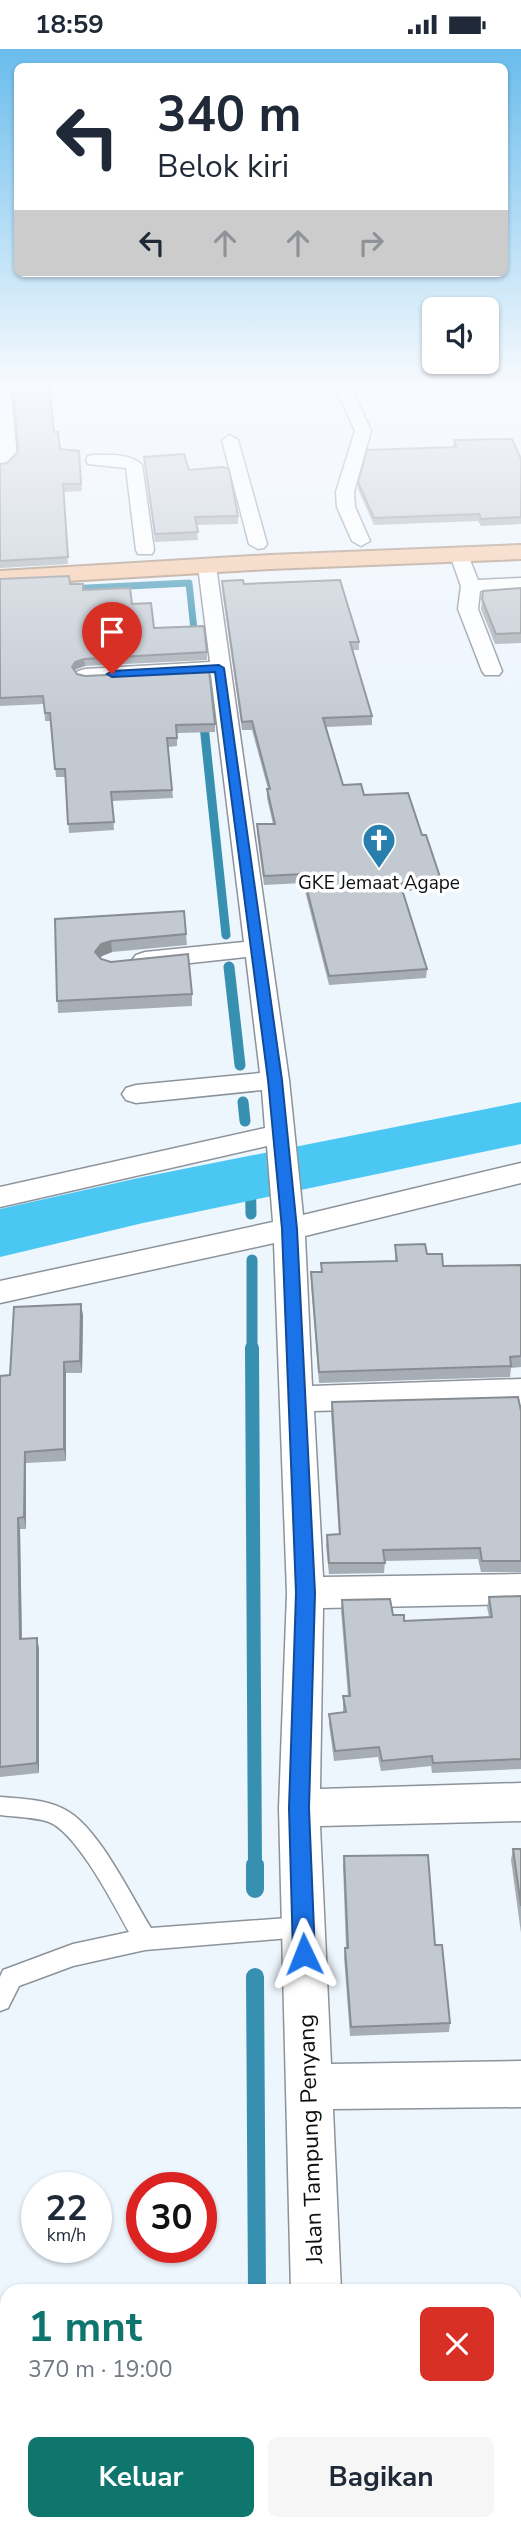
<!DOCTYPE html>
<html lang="id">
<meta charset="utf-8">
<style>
:root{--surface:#fff;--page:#f6f6f7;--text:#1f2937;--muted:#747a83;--accent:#0f766e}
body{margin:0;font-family:"Nunito Sans",sans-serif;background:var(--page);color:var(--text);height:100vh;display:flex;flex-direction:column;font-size:26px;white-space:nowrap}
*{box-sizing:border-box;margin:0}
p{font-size:23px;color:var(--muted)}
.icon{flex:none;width:38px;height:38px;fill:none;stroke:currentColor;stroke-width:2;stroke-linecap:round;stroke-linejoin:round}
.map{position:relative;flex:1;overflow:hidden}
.details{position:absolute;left:0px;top:2235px;width:522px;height:247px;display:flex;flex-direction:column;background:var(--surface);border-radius:21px 21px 0 0;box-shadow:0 2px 5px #0004}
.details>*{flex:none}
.guide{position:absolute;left:14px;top:14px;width:494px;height:214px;border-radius:10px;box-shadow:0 2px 5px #0004;background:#fff;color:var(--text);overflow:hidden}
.fabs{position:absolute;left:422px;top:248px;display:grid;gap:14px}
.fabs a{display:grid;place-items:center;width:77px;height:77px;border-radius:10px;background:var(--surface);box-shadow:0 2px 5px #0004;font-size:35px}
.speed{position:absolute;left:21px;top:2123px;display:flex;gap:14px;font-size:35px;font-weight:700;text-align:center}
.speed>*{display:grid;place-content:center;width:91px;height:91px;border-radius:50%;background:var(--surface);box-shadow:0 2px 5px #0004;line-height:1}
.speed small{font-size:18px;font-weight:400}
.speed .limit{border:10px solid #d22;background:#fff;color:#111}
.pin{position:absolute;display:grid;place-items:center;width:60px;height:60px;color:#fff;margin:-72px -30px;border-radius:50% 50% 50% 0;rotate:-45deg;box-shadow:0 0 7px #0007}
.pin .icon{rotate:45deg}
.me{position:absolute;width:77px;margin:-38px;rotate:358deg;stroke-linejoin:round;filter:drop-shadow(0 0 5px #0008)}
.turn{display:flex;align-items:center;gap:24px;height:147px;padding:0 28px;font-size:32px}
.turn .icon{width:91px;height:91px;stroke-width:2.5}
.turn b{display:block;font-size:49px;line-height:60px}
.lanes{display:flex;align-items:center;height:66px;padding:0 28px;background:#0003;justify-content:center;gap:35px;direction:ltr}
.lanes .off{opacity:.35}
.round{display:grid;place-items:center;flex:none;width:74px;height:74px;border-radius:10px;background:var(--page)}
.head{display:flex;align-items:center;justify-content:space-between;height:119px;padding:0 28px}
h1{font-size:42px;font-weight:700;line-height:52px;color:var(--accent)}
.primary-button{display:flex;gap:14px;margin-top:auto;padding:14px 28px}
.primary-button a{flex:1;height:80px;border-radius:10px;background:var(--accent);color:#fff;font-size:28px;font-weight:700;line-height:80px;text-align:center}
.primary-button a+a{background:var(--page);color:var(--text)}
.status{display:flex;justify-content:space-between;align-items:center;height:49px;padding:0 35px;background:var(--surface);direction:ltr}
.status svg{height:19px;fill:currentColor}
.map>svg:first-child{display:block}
</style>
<div class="status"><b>18:59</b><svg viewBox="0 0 49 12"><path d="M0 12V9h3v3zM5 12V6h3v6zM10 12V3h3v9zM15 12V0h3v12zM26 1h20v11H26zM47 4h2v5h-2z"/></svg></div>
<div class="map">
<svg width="521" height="2481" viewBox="0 0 521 2481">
<rect width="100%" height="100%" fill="#edf5fd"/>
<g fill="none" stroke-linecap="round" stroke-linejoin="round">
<path stroke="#3890b0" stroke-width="7" d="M 67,540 L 189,534 L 194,581"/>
<path stroke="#3890b0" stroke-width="9" d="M 194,580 L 195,593
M 203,667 L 226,886"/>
<path stroke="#3890b0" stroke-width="11" d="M 229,918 L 240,1016
M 243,1053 L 245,1072
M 250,1113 L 251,1165
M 252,1211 L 252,1300"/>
<path stroke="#3890b0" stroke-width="14" d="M 252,1299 L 255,1818"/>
<path stroke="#3890b0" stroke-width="18" d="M 255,1816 L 255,1840
M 255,1928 L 257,2242"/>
<path fill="#4ac7f3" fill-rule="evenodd" d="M 521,1053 L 521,1095 L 143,1174 L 0,1208 L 0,1160 L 143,1128 Z"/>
<defs>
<path id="lane" d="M 0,1748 C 23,1750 49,1750 69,1763 C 100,1782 131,1847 151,1879 L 301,1868 L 309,1871 L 312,1878 L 309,1885 L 301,1888 L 145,1901 L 73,1917 L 19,1937 L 8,1959 L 0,1962 L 0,1928 L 3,1921 L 73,1895 L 129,1883 C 114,1856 77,1784 49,1773 C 34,1768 16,1768 0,1766 Z
M 0,2398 L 7,2401 L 7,2433 L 0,2430 Z
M 55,2474 L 84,2474 L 81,2481 L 53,2481 Z
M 114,2474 L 220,2474 L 217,2481 L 117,2481 Z"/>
<path id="street" d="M 0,335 L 10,335 L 17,408 L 6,419 L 0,420 Z
M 334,335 L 350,335 L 371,382 L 354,443 L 355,458 L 370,492 L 361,497 L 352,492 L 337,458 L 336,443 L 355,382 Z
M 230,386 L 238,391 L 267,495 L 264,499 L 258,500 L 249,495 L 222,391 Z
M 94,406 C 111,406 130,404 142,416 L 154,501 L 152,505 L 138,505 L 136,501 L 126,419 L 88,415 L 86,411 L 88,407 Z
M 459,500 L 468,506 L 478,531 L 521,529 L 521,541 L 480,542 L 478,560 L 502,622 L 499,626 L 485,626 L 482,622 L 458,560 L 461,537 L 450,506 Z
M 207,511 L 216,517 L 289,1031 L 303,1166 L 521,1114 L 521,1134 L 305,1187 L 312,1337 L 521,1330 L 521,1356 L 314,1362 L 323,1528 L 521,1525 L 521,1555 L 323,1559 L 320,1740 L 521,1734 L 521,1772 L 320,1777 L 331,2015 L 521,2012 L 521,2058 L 333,2060 L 341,2242 L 291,2242 L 279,1759 L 287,1544 L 274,1194 L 0,1254 L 0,1232 L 273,1173 L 267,1097 L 0,1158 L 0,1138 L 265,1079 L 262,1041 L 136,1054 L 126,1051 L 122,1045 L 126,1039 L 136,1036 L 260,1024 L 246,908 L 145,919 L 136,916 L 132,911 L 136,906 L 145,903 L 244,893 L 211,626 L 85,632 L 78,630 L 75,626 L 78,622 L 85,620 L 210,613 L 198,517 Z
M 298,2474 L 352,2474 L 352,2481 L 298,2481 Z"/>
<path id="highway" d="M 521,496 L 521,510 L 270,520 L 0,536 L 0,522 L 270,506 Z"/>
</defs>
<use href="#lane" stroke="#8c939a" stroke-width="3"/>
<use href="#street" stroke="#8c939a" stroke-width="3"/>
<use href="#highway" stroke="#a5866e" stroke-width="4"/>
<use href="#lane" fill="#fff" fill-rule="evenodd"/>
<use href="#street" fill="#fff" fill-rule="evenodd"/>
<use href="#highway" fill="#f7c59f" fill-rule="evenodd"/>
</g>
<path fill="#a7adb4" d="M 54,383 L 60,400 L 79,402 L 82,442 L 64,443 L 68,515 L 0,519 L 0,415 L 7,414 Z
M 454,391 L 521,410 L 521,475 L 481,477 L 478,472 L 374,476 L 358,440 L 358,433 L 453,398 Z
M 144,408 L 189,421 L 238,467 L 238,475 L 196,476 L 198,491 L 155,493 Z
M 0,530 L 70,535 L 83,541 L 132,555 L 154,579 L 207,603 L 207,611 L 85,617 L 76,620 L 75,622 L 77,625 L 215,675 L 215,683 L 177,684 L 177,697 L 168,698 L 173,749 L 112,752 L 114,781 L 69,784 L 65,728 L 56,728 L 51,672 L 45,672 L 44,655 L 0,657 Z
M 222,532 L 244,535 L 359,593 L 359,601 L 353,601 L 372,667 L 372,676 L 326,678 L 343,736 L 364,746 L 422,786 L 441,831 L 441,840 L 403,842 L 427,920 L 426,929 L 329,936 L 303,834 L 264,836 L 257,784 L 257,775 L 273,775 L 267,749 L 267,740 L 268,740 L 252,681 L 242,681 L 222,540 Z
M 521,539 L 521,594 L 495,595 L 481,560 L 483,542 Z
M 55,870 L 186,885 L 187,896 L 112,903 L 102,907 L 100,909 L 192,945 L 192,957 L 58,964 Z
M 395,1196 L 427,1205 L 443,1217 L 521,1216 L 521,1318 L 511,1319 L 510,1328 L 319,1334 L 311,1234 L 311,1223 L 321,1223 L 321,1214 L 395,1212 Z
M 81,1255 L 83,1267 L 82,1324 L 66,1324 L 66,1412 L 26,1414 L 26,1480 L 20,1480 L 22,1590 L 37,1589 L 39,1600 L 39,1724 L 0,1728 L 0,1327 L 10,1326 Z
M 332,1353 L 521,1362 L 521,1523 L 481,1523 L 478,1510 L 385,1512 L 384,1524 L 329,1525 L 326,1497 L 327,1486 L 339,1486 L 331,1364 Z
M 521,1547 L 521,1720 L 432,1724 L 431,1717 L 381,1722 L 378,1708 L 334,1712 L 329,1675 L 329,1665 L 343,1663 L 343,1647 L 348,1647 L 341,1561 L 342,1551 L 393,1566 L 404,1572 L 489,1568 L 487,1558 L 489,1548 Z
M 513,1800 L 521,1800 L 521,1884 L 511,1811 Z
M 344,1807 L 435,1896 L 450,1974 L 449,1983 L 350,1987 L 344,1908 L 345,1899 L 346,1899 L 343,1817 Z"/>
<path fill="#888d92" d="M 84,610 L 85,617 L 76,620 L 72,626 L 72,618 L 75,613 Z
M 111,892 L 112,903 L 102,907 L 96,914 L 95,903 L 101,895 Z
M 81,1255 L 83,1267 L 82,1324 L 80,1312 Z
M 64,1313 L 66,1324 L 66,1412 L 64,1400 Z
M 25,1403 L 26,1414 L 26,1480 L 24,1468 Z
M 18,1469 L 20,1480 L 22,1601 L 20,1590 Z
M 37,1589 L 39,1600 L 39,1724 L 37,1714 Z"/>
<path fill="#c2c9d1" stroke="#888d92" stroke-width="2" d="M 13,335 L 49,335 L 54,383 L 58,383 L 60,400 L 79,402 L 81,435 L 63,435 L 68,508 L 0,512 L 0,415 L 7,414 L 18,403 Z
M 512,390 L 521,410 L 521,468 L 481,470 L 479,465 L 374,469 L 358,433 L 367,401 L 456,398 L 454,391 Z
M 184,405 L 189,421 L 223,418 L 229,420 L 238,467 L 195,468 L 198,483 L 155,485 L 144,408 Z
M 69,527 L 70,535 L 83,535 L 83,541 L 130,539 L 132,555 L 151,554 L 154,579 L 204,577 L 207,603 L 84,610 L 75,613 L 72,618 L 77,625 L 85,627 L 209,621 L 215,675 L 176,676 L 177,689 L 167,689 L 172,741 L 111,743 L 114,773 L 68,775 L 65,720 L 55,720 L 50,664 L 45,664 L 43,647 L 0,649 L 0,530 Z
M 243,531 L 244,535 L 340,531 L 359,593 L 350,593 L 372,667 L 323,669 L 343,736 L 361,735 L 364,746 L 408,744 L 422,786 L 426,786 L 441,831 L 400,834 L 427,920 L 329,927 L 303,825 L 264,827 L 257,775 L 275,775 L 267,740 L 270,740 L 252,672 L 242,673 L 222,532 Z
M 521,539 L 521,584 L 496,585 L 482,550 L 483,542 Z
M 184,862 L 186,885 L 111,892 L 101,895 L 95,903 L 101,910 L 111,913 L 188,905 L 192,945 L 57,952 L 55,870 Z
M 425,1195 L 427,1205 L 442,1205 L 443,1217 L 521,1216 L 521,1307 L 510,1308 L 511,1317 L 319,1323 L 311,1223 L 322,1223 L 321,1214 L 397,1212 L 395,1196 Z
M 81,1255 L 80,1312 L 64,1313 L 64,1400 L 25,1403 L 24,1468 L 18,1469 L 20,1590 L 37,1589 L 37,1714 L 0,1718 L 0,1327 L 10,1326 L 14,1258 Z
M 518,1348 L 521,1362 L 521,1512 L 482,1512 L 480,1499 L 383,1501 L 385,1514 L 329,1514 L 327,1486 L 340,1485 L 332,1353 Z
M 521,1547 L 521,1710 L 433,1714 L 432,1707 L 382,1712 L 379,1698 L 335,1702 L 329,1665 L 346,1663 L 343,1647 L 350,1647 L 342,1551 L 390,1550 L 393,1566 L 404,1566 L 404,1572 L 492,1568 L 489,1548 Z
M 513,1800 L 521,1800 L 521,1857 Z
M 428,1806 L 435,1896 L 442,1896 L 450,1974 L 351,1978 L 345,1899 L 348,1899 L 344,1807 Z"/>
<linearGradient id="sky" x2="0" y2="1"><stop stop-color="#69bcec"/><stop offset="0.49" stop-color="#f7fafe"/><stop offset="1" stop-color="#f7fafe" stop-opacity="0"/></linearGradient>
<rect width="521" height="682" fill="url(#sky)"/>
<path fill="#1a73e8" stroke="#114b97" stroke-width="2" d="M 219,616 L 224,619 L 282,1031 L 297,1180 L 315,1544 L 309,1759 L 315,1905 L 312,1912 L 304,1916 L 296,1912 L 293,1905 L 289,1759 L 296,1544 L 282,1180 L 268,1031 L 215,623 L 112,628 L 107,625 L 112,622 Z"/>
<defs>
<symbol id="church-pin" viewBox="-11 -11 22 30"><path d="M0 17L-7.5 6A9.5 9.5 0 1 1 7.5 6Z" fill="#287fae" stroke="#fff"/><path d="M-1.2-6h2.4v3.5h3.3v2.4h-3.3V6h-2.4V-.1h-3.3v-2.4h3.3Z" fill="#fff"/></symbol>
</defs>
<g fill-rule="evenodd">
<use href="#church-pin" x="360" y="772" width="38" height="52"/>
</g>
<g text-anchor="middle" stroke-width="7" stroke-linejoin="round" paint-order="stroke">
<g font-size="19" fill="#0d1012" stroke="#fff">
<text x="379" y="840">GKE Jemaat Agape</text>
</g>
<g font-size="23" fill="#0d1012" stroke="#fff">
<text transform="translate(310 2090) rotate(-92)" y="8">Jalan Tampung Penyang</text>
</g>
</g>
</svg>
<div class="fabs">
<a><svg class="icon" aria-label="sound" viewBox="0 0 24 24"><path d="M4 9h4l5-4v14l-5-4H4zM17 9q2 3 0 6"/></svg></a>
</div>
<div class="speed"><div>22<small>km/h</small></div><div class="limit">30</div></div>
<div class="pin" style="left:112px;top:625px;background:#d93025"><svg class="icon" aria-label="arrive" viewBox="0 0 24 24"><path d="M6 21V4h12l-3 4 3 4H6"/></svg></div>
<svg class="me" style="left:304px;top:1905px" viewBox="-20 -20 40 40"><path d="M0-17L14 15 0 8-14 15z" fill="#1a73e8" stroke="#fff" stroke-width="4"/></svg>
<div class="guide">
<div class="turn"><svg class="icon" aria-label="left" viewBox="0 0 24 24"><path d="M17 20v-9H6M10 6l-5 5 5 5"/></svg><div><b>340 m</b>Belok kiri</div></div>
<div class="lanes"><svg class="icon" aria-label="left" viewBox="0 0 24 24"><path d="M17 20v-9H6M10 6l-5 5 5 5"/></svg><svg class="icon off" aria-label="ahead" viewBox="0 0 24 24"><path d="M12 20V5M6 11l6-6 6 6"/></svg><svg class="icon off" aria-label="ahead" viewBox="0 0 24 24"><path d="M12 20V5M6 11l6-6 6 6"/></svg><svg class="icon off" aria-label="right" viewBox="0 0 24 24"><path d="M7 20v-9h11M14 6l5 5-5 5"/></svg></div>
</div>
<section class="details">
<div class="head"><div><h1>1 mnt</h1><p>370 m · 19:00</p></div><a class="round" style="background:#d93025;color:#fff"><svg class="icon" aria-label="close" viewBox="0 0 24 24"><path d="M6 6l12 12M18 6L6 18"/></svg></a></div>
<div class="primary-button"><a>Keluar</a><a>Bagikan</a></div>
</section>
</div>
